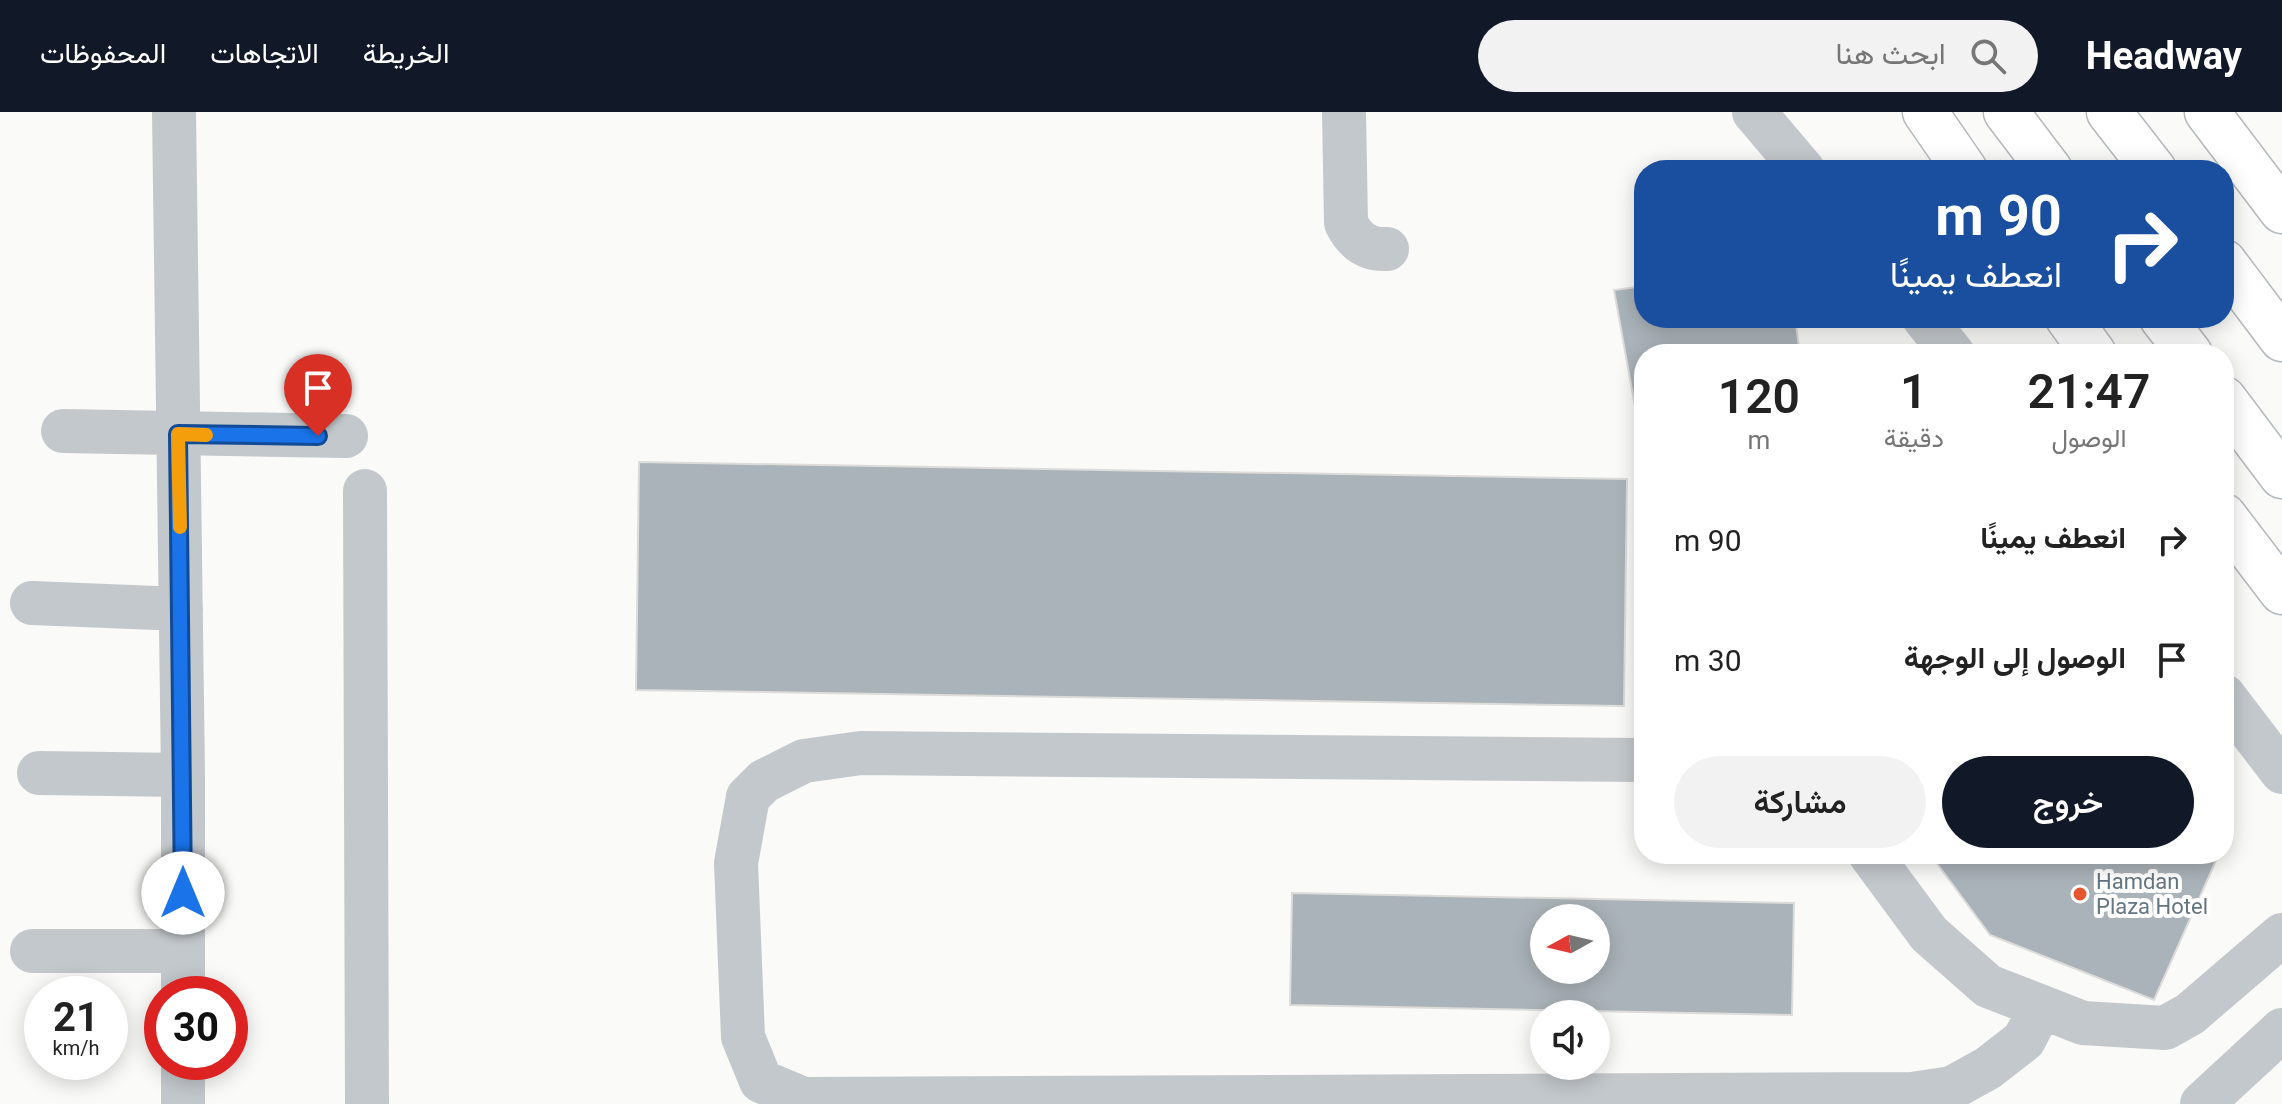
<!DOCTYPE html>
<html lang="ar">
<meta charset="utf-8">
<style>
:root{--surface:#fff;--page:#f2f2f2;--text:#222;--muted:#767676;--accent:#111827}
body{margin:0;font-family:Roboto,Vazirmatn,sans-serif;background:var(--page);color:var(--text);direction:rtl;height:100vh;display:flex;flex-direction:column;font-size:30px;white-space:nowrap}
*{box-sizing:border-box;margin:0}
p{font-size:26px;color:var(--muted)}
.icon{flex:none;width:44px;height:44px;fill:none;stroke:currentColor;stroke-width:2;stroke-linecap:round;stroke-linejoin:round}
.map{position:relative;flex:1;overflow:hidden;direction:ltr}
.sheet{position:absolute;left:1634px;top:232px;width:600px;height:520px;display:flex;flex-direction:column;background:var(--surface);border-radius:32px;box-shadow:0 4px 20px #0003;direction:rtl}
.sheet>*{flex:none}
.hud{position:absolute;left:1634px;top:48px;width:600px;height:168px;border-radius:32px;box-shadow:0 4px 20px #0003;direction:rtl;background:#1a4fa0;color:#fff;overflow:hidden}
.needle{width:52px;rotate:262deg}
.fabs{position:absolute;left:1530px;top:792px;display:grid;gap:16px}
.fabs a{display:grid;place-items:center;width:80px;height:80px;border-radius:50%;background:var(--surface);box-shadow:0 4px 20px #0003;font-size:40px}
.speed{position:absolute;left:24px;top:864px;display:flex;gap:16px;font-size:40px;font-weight:700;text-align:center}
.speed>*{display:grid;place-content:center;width:104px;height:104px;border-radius:50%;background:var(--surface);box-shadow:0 4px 20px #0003;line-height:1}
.speed small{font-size:20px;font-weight:400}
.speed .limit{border:12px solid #d22;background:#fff;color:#111}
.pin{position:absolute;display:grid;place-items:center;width:68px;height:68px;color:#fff;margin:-82px -34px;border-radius:50% 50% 50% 0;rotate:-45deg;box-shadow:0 0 8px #0007}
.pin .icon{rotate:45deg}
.me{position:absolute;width:88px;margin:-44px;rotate:0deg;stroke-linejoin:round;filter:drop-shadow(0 0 6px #0008)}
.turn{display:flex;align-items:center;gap:28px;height:168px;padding:0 40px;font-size:36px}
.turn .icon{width:104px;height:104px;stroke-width:2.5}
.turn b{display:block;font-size:56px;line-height:68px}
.eta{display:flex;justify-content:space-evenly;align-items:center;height:136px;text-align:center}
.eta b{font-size:48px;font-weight:600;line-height:56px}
.primary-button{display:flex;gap:16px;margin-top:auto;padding:16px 40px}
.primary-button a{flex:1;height:92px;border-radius:48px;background:var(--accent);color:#fff;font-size:32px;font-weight:600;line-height:92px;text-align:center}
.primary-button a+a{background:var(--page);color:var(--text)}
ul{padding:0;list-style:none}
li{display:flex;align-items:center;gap:24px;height:120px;padding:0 40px}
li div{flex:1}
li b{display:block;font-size:30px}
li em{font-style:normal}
header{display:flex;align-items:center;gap:48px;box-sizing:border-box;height:112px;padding:0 40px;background:var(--accent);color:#fff}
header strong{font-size:38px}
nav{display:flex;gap:44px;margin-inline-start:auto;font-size:28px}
.search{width:560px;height:72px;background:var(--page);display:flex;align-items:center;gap:20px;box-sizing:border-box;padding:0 28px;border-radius:44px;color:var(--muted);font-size:30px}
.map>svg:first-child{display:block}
</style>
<header>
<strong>Headway</strong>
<div class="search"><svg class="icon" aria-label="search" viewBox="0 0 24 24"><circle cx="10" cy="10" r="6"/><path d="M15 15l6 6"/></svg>ابحث هنا</div>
<nav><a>الخريطة</a><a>الاتجاهات</a><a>المحفوظات</a></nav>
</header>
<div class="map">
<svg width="2282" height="992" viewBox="0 0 2282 992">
<rect width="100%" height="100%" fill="#fafaf8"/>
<path fill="#aab3b9" stroke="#dcdcda" stroke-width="2" fill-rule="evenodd" d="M 1644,174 L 1644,206 L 1795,206 L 1800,242 L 1644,242 L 1644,345 L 1614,178 Z
M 639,350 L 1627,367 L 1624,594 L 636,578 Z
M 1930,742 L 2219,742 L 2154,888 L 1990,823 Z
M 1292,781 L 1794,791 L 1792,903 L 1290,893 ZM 1544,806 L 1596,806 L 1596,858 L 1544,858 Z"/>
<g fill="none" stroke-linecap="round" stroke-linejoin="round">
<defs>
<path id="highway" d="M 1925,0 L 1965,58
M 2006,0 L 2050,58
M 2109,0 L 2154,58
M 2207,0 L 2282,99
M 2224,150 L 2282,227
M 2068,206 L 2094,242
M 2162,206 L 2190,242
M 2224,287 L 2282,364
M 2224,404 L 2282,480"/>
</defs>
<use href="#highway" stroke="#b4b9bd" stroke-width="47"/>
<path stroke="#c3c8cc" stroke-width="44" d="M 174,0 L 183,663 L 183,882
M 1344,0 L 1346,111 C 1355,129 1367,138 1387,137
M 1754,0 L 1803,58
M 1924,206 L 1953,242
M 63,319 L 346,324
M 365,379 L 367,992
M 32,491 L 181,497
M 2224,584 L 2282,660
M 1644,648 L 861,641 L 804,649 L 764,669 L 748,685 L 736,751 L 743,925 L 761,969 L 803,987 L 1912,982 L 1952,976 L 1988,956 L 2024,928 L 2041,895
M 39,661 L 183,663
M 1870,742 L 1929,822 L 1988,874 L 2083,911 L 2165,916 L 2190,902 L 2282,823
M 32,839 L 182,839
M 183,950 L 183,992
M 2202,992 L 2282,918"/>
<use href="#highway" stroke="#fff" stroke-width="44"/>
</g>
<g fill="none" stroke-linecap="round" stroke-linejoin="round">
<defs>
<path id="route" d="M 183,781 L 178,322 L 318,324"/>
</defs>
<use href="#route" stroke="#114b97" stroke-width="20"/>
<use href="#route" stroke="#1a73e8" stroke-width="14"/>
<path stroke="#f59e0b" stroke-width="14" d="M 180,415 L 178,322 L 206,323"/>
</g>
<circle fill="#e4572e" stroke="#fff" stroke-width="3" cx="2080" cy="782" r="8"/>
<g text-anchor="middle" stroke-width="8" stroke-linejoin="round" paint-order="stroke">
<g font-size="22" fill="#657683" stroke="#fff" text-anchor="start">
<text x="2096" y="777">Hamdan<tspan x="2096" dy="25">Plaza Hotel</tspan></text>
</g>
</g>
</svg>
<div class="fabs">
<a><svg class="needle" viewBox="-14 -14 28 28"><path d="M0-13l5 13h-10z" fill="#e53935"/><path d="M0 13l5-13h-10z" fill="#767676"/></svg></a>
<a><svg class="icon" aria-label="sound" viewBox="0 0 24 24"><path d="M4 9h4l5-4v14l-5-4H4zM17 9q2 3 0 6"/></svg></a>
</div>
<div class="speed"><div>21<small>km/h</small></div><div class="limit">30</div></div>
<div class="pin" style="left:318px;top:324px;background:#d93025"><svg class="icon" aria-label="arrive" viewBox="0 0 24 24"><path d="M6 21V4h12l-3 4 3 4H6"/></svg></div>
<svg class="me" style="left:183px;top:781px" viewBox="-20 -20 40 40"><circle r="19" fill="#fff"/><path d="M0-13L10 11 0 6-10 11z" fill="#1a73e8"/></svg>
<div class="hud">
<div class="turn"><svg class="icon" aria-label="right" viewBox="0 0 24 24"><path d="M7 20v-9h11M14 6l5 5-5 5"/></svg><div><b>90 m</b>انعطف يمينًا</div></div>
</div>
<section class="sheet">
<div class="eta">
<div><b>21:47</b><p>الوصول</p></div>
<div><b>1</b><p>دقيقة</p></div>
<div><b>120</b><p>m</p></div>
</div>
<ul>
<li><svg class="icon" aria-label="right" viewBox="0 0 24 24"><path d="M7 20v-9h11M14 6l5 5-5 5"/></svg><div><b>انعطف يمينًا</b></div><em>90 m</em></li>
<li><svg class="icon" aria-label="arrive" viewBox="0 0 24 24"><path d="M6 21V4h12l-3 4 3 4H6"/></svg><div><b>الوصول إلى الوجهة</b></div><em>30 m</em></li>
</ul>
<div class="primary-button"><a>خروج</a><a>مشاركة</a></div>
</section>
</div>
